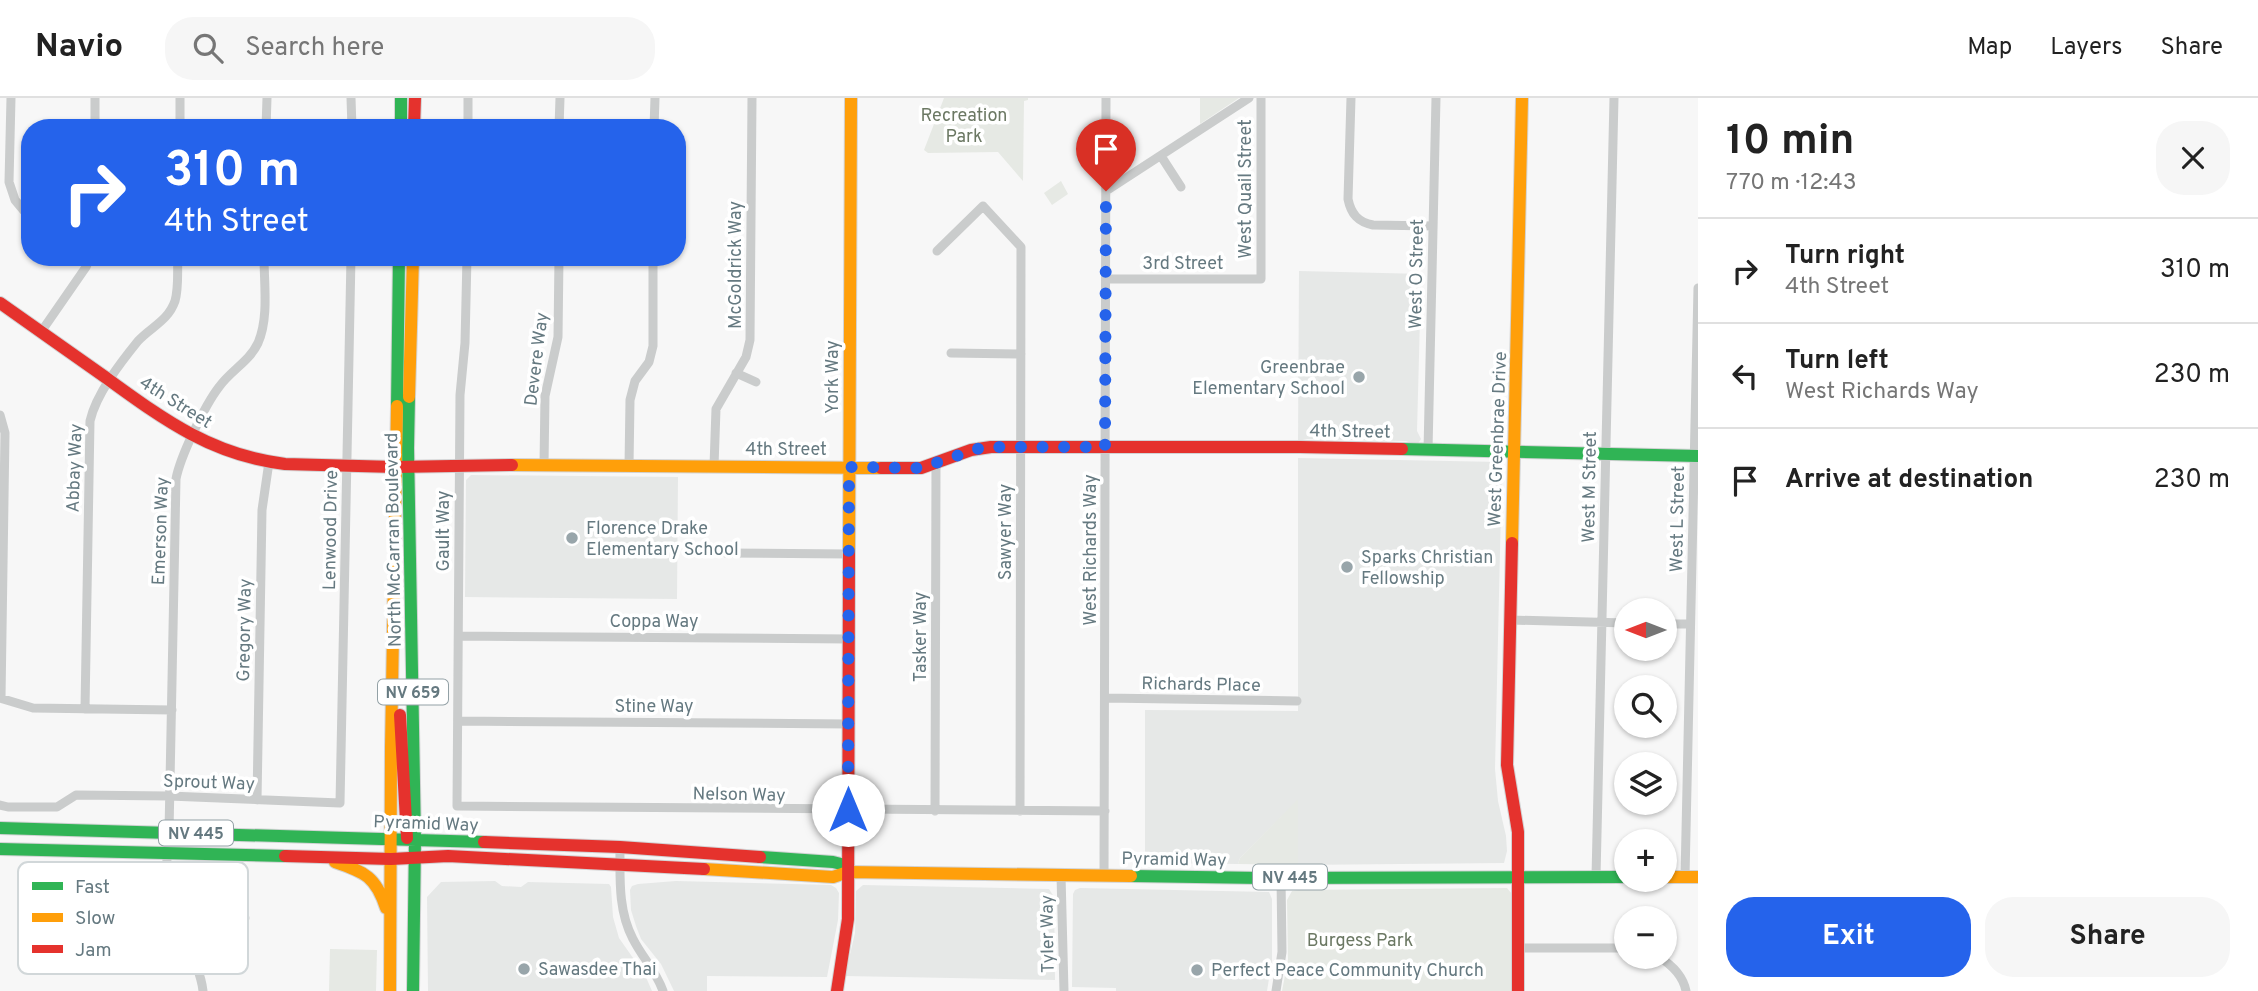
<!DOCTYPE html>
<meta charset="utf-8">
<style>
:root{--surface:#fff;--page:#f6f6f6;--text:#222;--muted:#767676;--line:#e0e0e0;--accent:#2563eb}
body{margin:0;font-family:Overpass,sans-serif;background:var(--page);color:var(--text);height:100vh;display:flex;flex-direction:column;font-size:26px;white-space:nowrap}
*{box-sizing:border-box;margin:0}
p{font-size:23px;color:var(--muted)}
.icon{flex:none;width:38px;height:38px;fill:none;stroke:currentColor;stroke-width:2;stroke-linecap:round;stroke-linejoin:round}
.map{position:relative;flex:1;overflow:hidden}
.side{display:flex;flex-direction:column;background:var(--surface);width:560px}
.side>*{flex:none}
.hud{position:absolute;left:21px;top:21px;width:665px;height:147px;border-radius:28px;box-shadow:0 2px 5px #0004;background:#2563eb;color:#fff;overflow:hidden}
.needle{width:46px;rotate:270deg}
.tools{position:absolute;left:1614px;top:500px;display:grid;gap:14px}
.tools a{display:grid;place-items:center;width:63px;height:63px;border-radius:50%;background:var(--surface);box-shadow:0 2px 5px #0004;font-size:35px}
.pin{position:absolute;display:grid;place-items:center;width:60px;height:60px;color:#fff;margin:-72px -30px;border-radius:50% 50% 50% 0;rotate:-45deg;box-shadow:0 0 7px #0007}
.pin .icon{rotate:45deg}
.me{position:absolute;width:77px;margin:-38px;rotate:0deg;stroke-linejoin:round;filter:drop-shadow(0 0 5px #0008)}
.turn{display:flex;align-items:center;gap:24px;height:147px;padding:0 28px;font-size:32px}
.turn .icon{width:91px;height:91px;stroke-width:2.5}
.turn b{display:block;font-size:49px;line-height:60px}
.round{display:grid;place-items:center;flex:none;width:74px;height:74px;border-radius:28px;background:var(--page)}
.overview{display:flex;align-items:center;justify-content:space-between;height:119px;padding:0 28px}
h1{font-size:42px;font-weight:700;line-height:52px}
.action{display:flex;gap:14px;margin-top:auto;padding:14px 28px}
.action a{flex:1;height:80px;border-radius:28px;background:var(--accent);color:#fff;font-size:28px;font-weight:700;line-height:80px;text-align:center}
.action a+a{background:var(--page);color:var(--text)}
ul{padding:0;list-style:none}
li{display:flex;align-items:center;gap:21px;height:105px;padding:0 28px;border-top:2px solid var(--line)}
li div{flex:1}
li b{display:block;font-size:26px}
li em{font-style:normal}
header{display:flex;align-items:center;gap:42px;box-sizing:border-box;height:98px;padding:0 35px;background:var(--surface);border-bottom:2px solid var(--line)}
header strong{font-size:33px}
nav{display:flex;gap:38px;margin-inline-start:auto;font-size:24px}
.search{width:490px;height:63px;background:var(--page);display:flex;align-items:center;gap:18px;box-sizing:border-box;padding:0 24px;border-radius:28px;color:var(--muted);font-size:26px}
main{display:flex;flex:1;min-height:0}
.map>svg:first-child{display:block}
</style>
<header>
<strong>Navio</strong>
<div class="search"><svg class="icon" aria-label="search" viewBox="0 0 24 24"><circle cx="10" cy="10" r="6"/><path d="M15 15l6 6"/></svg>Search here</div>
<nav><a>Map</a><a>Layers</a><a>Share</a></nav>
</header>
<main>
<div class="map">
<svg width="1698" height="893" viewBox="0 0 1698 893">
<rect width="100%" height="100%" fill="#f7f7f7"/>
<path fill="#e6e8e7" d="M 1299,173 L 1424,176 L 1421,183 L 1417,333 L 1421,341 L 1417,347 L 1406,343 L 1307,341 L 1298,343 Z
M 1298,360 L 1500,364 L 1502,366 L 1495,671 L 1498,703 L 1506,738 L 1507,753 L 1504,765 L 1298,767 L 1298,702 L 1240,760 L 1238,766 L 1145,765 L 1145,612 L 1298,613 Z
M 471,377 L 678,379 L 677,501 L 465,499 L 466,382 Z
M 495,783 L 502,788 L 521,789 L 528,784 L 609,786 L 611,789 L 613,819 L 619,840 L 645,877 L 652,893 L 428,893 L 427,799 L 441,784 Z
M 676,783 L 831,787 L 836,790 L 839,795 L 838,822 L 827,879 L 707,878 L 707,893 L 674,893 L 661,866 L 641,841 L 636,828 L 631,812 L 630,792 L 632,788 L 638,786 Z
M 863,787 L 1049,791 L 1054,799 L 1055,882 L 845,878 L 855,835 L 856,793 Z
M 1080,790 L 1269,794 L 1272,801 L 1272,862 L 1267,893 L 1116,893 L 1116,890 L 1072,889 L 1073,796 L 1075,792 Z"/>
<path fill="#e6e9e4" d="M 944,0 L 1028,0 L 1028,2 L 1024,3 L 1023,83 L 998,54 L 928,55 L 924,52 Z
M 1200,0 L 1239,0 L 1200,26 Z
M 1061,83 L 1068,96 L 1052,107 L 1044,95 Z
M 1298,701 L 1298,767 L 1238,766 L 1240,760 Z
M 1507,790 L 1512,796 L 1512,893 L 1282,893 L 1288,862 L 1287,802 L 1292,793 L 1298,792 Z
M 330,851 L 377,852 L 376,893 L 329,893 Z"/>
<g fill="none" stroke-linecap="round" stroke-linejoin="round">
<defs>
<path id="fast" d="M 401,0 L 401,30
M 409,299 L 408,350 L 415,741 L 413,893
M 397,308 L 399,159
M 1402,351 L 1698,358
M 0,730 L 484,744
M 0,751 L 285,758
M 760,759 L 833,764 L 841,766 L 848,774
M 1131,778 L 1261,780 L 1626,779"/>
<path id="slow" d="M 409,299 L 413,159
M 512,367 L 881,370
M 1512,445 L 1522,0
M 849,456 L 851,0
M 335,764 C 365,774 376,779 386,810
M 704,771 L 833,779 L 848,774 L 1131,778
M 1664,779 L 1698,779
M 390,893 L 391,649 L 397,308"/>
<path id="jam" d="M 414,30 L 415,0
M 0,205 C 35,230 70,254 105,279 C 163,321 211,357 285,366 L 395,369 L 512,367
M 881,370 L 921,370 L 971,352 L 991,349 L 1300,349 L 1402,351
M 1512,445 L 1507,667 L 1518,734 L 1518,893
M 400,617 L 407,740
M 484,744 L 620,749 L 760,759
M 285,758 L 391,761 L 448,758 L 704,771
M 837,893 L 848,821 L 849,456"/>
</defs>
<use href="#fast" stroke="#d2d3d4" stroke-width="14"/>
<use href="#slow" stroke="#d2d3d4" stroke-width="14"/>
<use href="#jam" stroke="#d2d3d4" stroke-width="14"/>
<path stroke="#cacccc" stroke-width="9" d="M 11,0 L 9,84 L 15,102 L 30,120
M 351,0 L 352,30
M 1351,0 L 1348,101 C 1351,116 1358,124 1373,127 L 1433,128
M 95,30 L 95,0
M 180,30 L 180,0
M 266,30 L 267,0
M 468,30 L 468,0
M 559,30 L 560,0
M 654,30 L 655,0
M 1161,58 L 1181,89
M 1106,93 L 1249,0
M 937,153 L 983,108 L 1021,149 L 1020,713
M 467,159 L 465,245 L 460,297 L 457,708 L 1105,713
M 1106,181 L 1261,181 L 1261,0
M 41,234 L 86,169 L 90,159
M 951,255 L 1021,256
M 736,275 L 756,284
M 0,317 L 5,335 L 1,600
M 1428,352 L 1436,0
M 544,367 L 545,298 L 558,239 L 559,159
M 629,368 L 630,302 L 635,283 L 649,264 L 653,248 L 653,159
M 714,368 L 716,311 L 746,259 L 750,242 L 752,0
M 726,455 L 849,456
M 1511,522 L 1626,525
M 1664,526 L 1690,526
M 459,538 L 849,541
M 0,600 L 33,610 L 172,612
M 1105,600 L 1297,603
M 85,611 L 90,323 C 96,296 121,264 138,243 C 151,229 168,223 175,203 C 179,189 177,173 178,159
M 459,623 L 849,626
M 257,702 L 262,412 L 269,364
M 0,707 L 8,709 L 57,709 L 76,697 L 169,698 L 340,705 L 351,159
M 935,713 L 936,366
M 169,734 L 176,381 C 180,359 205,307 219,289 C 231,272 249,264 258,245 C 269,220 264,186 264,159
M 620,749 C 620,780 618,813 633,841 C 642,859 656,873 663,893
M 167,755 C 167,775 165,797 172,816 C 181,843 200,865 203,893
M 1061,777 L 1064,893
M 1104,778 L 1106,0
M 1596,779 L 1614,0
M 1685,779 L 1698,190
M 62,848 L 133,848 L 159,842 L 208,820 L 245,820
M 109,848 L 109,817
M 1518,850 L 1626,850
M 1659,859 C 1672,867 1683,878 1686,893
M 1276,893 L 1282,854 L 1281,780"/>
<use href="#fast" stroke="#30b455" stroke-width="12"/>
<use href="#slow" stroke="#ff9f0a" stroke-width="12"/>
<use href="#jam" stroke="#e5322d" stroke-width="12"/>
</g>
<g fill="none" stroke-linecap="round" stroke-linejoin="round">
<path stroke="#2563eb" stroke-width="12" stroke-dasharray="0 21.6" d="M 848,712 L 849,369 L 921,370 L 983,349 L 1105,349 L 1106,93"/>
</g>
<g fill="#98a5aa" stroke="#fff" stroke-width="2.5">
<circle cx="1359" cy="279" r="7"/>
<circle cx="572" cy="440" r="7"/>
<circle cx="1347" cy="469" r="7"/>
<circle cx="524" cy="871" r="7"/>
<circle cx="1197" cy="872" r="7"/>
</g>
<g text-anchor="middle" stroke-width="7" stroke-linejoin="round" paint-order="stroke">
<g fill="#fff" stroke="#93a1a6" stroke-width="2">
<rect x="378" y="581.5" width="70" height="25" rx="5"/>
<rect x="159" y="722.5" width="74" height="25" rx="5"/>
<rect x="1253" y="766.5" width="74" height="25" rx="5"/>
</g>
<g font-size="16" font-weight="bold" fill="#657980">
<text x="413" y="600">NV 659</text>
<text x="196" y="741">NV 445</text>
<text x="1290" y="785">NV 445</text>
</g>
<g font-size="18" fill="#6b7863" stroke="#fff">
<text x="964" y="23">Recreation<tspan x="964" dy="21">Park</tspan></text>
<text x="1360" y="848">Burgess Park</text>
</g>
<g font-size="18" fill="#657980" stroke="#fff">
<text transform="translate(1245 91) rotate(-90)" y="6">West Quail Street</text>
<text x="1183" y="171">3rd Street</text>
<text transform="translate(735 167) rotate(-90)" y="6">McGoldrick Way</text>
<text transform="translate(1416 176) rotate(-89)" y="6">West O Street</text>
<text transform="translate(536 261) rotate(-83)" y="6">Devere Way</text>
<text transform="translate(832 279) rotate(-90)" y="6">York Way</text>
<text transform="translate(176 304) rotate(32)" y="6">4th Street</text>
<text transform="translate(1350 333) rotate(1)" y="6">4th Street</text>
<text transform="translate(1497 341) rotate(-88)" y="6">West Greenbrae Drive</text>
<text x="786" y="357">4th Street</text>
<text transform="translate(74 370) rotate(-88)" y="6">Abbay Way</text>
<text transform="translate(1589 389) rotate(-89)" y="6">West M Street</text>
<text transform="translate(1677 421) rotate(-89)" y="6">West L Street</text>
<text transform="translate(330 432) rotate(-89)" y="6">Lenwood Drive</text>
<text transform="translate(160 433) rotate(-88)" y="6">Emerson Way</text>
<text transform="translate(443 433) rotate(-90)" y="6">Gault Way</text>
<text transform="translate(1005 434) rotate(-90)" y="6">Sawyer Way</text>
<text transform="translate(393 442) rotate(-91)" y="6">North McCarran Boulevard</text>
<text transform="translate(1090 452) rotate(-90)" y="6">West Richards Way</text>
<text x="654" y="529">Coppa Way</text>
<text transform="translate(244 532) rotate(-89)" y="6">Gregory Way</text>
<text transform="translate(920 539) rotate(-90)" y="6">Tasker Way</text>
<text transform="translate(1201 586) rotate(1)" y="6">Richards Place</text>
<text x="654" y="614">Stine Way</text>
<text transform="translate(209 684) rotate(2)" y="6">Sprout Way</text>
<text transform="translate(739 696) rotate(1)" y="6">Nelson Way</text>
<text transform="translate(426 725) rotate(2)" y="6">Pyramid Way</text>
<text transform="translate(1174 761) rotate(1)" y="6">Pyramid Way</text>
<text transform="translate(1047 836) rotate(-91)" y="6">Tyler Way</text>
</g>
<g font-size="18" fill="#657980" stroke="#fff" text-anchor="start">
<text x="1345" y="275" text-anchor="end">Greenbrae<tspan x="1345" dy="21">Elementary School</tspan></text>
<text x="586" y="436">Florence Drake<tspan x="586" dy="21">Elementary School</tspan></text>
<text x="1361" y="465">Sparks Christian<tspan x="1361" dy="21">Fellowship</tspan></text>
<text x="538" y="877">Sawasdee Thai</text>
<text x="1211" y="878">Perfect Peace Community Church</text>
</g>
</g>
<rect x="18" y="764" width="230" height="112" rx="10" fill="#fff" stroke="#d1d7d9" stroke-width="2"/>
<rect x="32" y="784" width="31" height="8" fill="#30b455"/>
<rect x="32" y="815" width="31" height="9" fill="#ff9f0a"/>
<rect x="32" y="847" width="31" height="8" fill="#e5322d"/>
<g font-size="19" fill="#657980">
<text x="75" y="795">Fast</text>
<text x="75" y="826">Slow</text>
<text x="75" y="858">Jam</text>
</g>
</svg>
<div class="tools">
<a><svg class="needle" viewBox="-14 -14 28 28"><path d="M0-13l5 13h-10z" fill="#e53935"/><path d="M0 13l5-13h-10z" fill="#767676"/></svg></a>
<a><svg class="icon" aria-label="search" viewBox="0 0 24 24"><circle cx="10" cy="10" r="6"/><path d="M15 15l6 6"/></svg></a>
<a><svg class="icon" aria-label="layers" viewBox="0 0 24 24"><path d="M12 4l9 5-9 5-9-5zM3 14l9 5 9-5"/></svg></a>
<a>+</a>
<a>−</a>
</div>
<div class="pin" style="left:1106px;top:93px;background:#d93025"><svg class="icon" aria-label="arrive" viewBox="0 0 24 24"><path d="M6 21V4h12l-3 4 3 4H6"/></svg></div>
<svg class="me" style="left:848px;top:712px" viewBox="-20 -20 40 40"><circle r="19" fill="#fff"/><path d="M0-13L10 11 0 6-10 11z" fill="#2563eb"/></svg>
<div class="hud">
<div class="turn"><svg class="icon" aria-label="right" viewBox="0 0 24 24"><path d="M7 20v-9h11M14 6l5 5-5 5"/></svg><div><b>310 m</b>4th Street</div></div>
</div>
</div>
<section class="side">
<div class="overview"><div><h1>10 min</h1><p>770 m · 12:43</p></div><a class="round"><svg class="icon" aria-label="close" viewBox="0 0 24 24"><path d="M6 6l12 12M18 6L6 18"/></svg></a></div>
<ul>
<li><svg class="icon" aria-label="right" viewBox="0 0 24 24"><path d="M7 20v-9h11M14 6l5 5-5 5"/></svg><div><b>Turn right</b><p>4th Street</p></div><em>310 m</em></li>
<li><svg class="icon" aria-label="left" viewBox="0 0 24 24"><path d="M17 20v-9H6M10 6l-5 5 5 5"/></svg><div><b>Turn left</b><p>West Richards Way</p></div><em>230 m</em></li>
<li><svg class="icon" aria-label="arrive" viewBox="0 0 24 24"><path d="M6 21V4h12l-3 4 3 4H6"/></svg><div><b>Arrive at destination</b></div><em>230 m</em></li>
</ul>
<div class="action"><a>Exit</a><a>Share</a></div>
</section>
</main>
